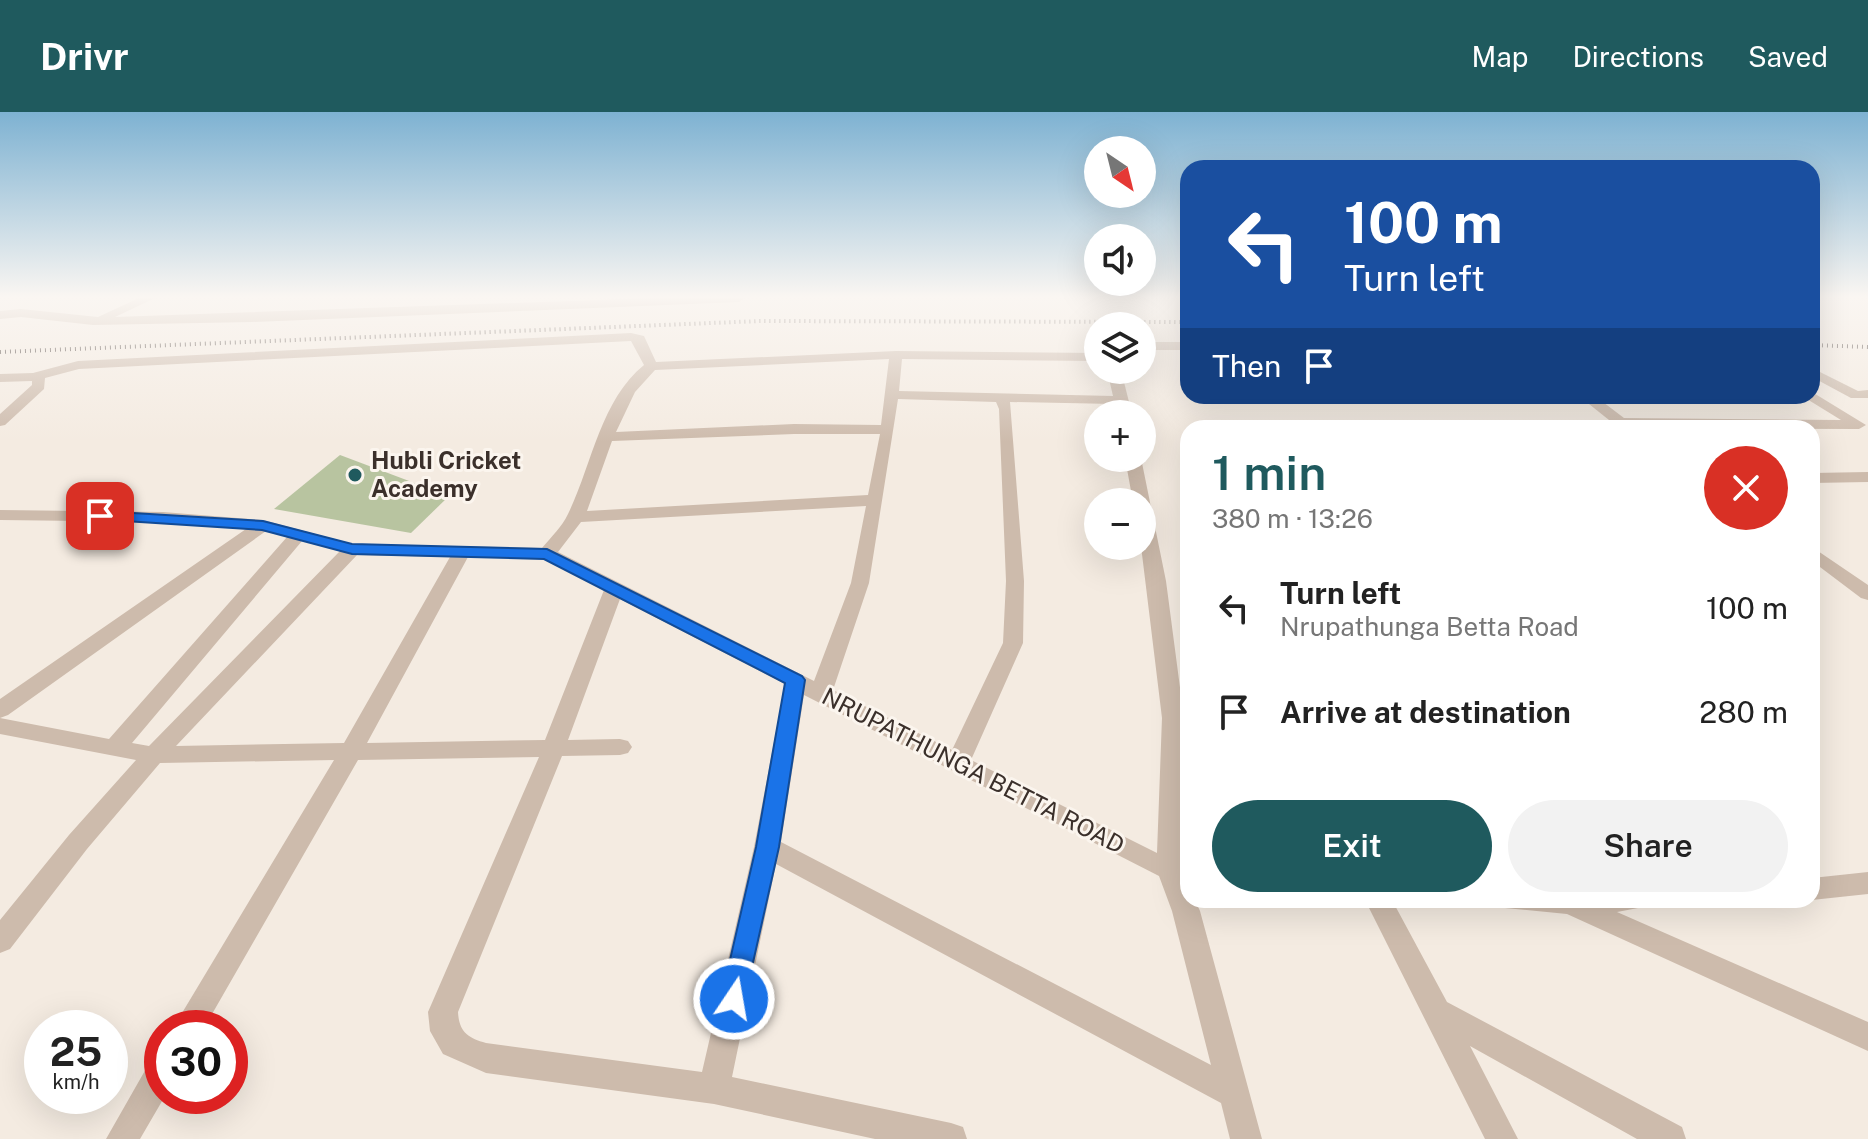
<!DOCTYPE html>
<meta charset="utf-8">
<style>
:root{--surface:#fff;--page:#f2f2f2;--text:#222;--muted:#767676;--accent:#1f5a5e}
body{margin:0;font-family:"Public Sans",sans-serif;background:var(--page);color:var(--text);height:100vh;display:flex;flex-direction:column;font-size:30px;white-space:nowrap}
*{box-sizing:border-box;margin:0}
p{font-size:26px;color:var(--muted)}
.icon{flex:none;width:44px;height:44px;fill:none;stroke:currentColor;stroke-width:2;stroke-linecap:round;stroke-linejoin:round}
.map{position:relative;flex:1;overflow:hidden}
.sheet{position:absolute;left:1180px;top:308px;width:640px;height:488px;display:flex;flex-direction:column;background:var(--surface);border-radius:24px;box-shadow:0 8px 32px #0002}
.sheet>*{flex:none}
.guide{position:absolute;left:1180px;top:48px;width:640px;height:244px;border-radius:24px;box-shadow:0 8px 32px #0002;background:#1a4fa0;color:#fff;overflow:hidden}
.needle{width:52px;rotate:145deg}
.tools{position:absolute;left:1084px;top:24px;display:grid;gap:16px}
.tools a{display:grid;place-items:center;width:72px;height:72px;border-radius:50%;background:var(--surface);box-shadow:0 8px 32px #0002;font-size:40px}
.speed{position:absolute;left:24px;top:898px;display:flex;gap:16px;font-size:40px;font-weight:700;text-align:center}
.speed>*{display:grid;place-content:center;width:104px;height:104px;border-radius:50%;background:var(--surface);box-shadow:0 8px 32px #0002;line-height:1}
.speed small{font-size:20px;font-weight:400}
.speed .limit{border:12px solid #d22;background:#fff;color:#111}
.pin{position:absolute;display:grid;place-items:center;width:68px;height:68px;color:#fff;margin:-34px;border-radius:16px;box-shadow:0 4px 12px #0006}
.me{position:absolute;width:88px;margin:-44px;rotate:12deg;stroke-linejoin:round;filter:drop-shadow(0 0 6px #0008)}
.turn{display:flex;align-items:center;gap:28px;height:168px;padding:0 32px;font-size:36px}
.turn .icon{width:104px;height:104px;stroke-width:2.5}
.turn b{display:block;font-size:56px;line-height:68px}
.then{display:flex;align-items:center;height:76px;padding:0 32px;background:#0003;gap:16px;font-size:30px}
.round{display:grid;place-items:center;flex:none;width:84px;height:84px;border-radius:42px;background:var(--page)}
.head{display:flex;align-items:center;justify-content:space-between;height:136px;padding:0 32px}
h1{font-size:48px;font-weight:600;line-height:60px;color:var(--accent)}
.button{display:flex;gap:16px;margin-top:auto;padding:16px 32px}
.button a{flex:1;height:92px;border-radius:48px;background:var(--accent);color:#fff;font-size:32px;font-weight:600;line-height:92px;text-align:center}
.button a+a{background:var(--page);color:var(--text)}
ul{padding:0;list-style:none}
li{display:flex;align-items:center;gap:24px;height:104px;padding:0 32px}
li div{flex:1}
li b{display:block;font-size:30px}
li em{font-style:normal}
header{display:flex;align-items:center;gap:48px;box-sizing:border-box;height:112px;padding:0 40px;background:var(--accent);color:#fff}
header strong{font-size:38px}
nav{display:flex;gap:44px;margin-inline-start:auto;font-size:28px}
.map>svg:first-child{display:block}
</style>
<header>
<strong>Drivr</strong>
<nav><a>Map</a><a>Directions</a><a>Saved</a></nav>
</header>
<div class="map">
<svg width="1868" height="1027" viewBox="0 0 1868 1027">
<rect width="100%" height="100%" fill="#f4ebe1"/>
<path fill="#b8c4a0" d="M 340,343 L 449,384 L 411,421 L 274,397 Z"/>
<g fill="none" stroke-linecap="round" stroke-linejoin="round">
<path fill="#cdbbac" fill-rule="evenodd" d="M 139,186 L 155,186 L 115,205 L 655,186 L 745,186 L 739,190 L 252,210 L 93,213 L 21,205 L 0,207 L 0,199 L 21,197 L 98,205 Z
M 631,221 L 644,224 L 656,250 L 896,239 L 1098,241 L 1098,249 L 902,247 L 899,279 L 1113,284 L 1107,258 L 1121,258 L 1132,302 L 1118,302 L 1115,292 L 1010,290 L 1024,469 L 1023,531 L 971,648 L 1157,741 L 1162,606 L 1141,434 L 1142,390 L 1133,390 L 1125,346 L 1141,346 L 1166,469 L 1184,606 L 1183,748 L 1188,748 L 1188,788 L 1195,788 L 1200,799 L 1262,1027 L 1230,1027 L 1221,991 L 776,752 L 732,965 L 951,1011 L 963,1015 L 967,1027 L 875,1027 L 714,992 L 486,961 L 443,942 L 430,919 L 428,900 L 539,645 L 358,648 L 204,916 L 173,916 L 334,648 L 160,651 L 87,737 L 10,837 L 0,841 L 0,808 L 69,723 L 136,648 L 0,622 L 0,606 L 109,627 L 287,425 L 266,419 L 8,603 L 0,606 L 0,587 L 246,417 L 163,410 L 0,408 L 0,398 L 163,400 L 263,408 L 353,432 L 542,436 C 551,425 562,415 568,402 C 592,353 600,289 644,253 L 631,229 L 79,257 L 45,266 L 44,277 L 5,313 L 0,314 L 0,302 L 32,273 L 32,269 L 0,270 L 0,262 L 33,261 L 78,249 ZM 889,247 L 881,313 L 794,312 L 616,320 L 635,280 L 655,258 ZM 898,287 L 996,290 L 999,297 L 1006,469 L 1003,531 L 952,638 L 833,578 L 869,471 ZM 794,322 L 880,322 L 868,383 L 587,399 L 612,329 ZM 866,394 L 851,471 L 814,569 L 558,440 L 581,410 ZM 302,429 L 340,439 L 149,634 L 132,631 ZM 357,443 L 450,445 L 344,631 L 176,634 ZM 468,445 L 543,447 L 604,478 L 545,628 L 367,631 ZM 620,487 L 785,572 L 754,735 L 702,960 L 486,931 C 468,926 459,920 458,900 L 562,644 L 620,643 L 628,641 L 632,635 L 628,629 L 620,627 L 568,628 ZM 804,583 L 1159,764 L 1172,799 L 1211,953 L 781,730 Z
M 1142,230 L 1188,230 L 1188,238 L 1142,238 Z
M 1812,256 L 1858,279 L 1868,278 L 1868,286 L 1851,286 L 1812,265 Z
M 1812,280 L 1866,313 L 1859,317 L 1619,316 L 1579,284 L 1595,284 L 1624,306 L 1841,308 L 1802,284 L 1812,284 Z
M 1868,360 L 1868,370 L 1812,371 L 1812,361 Z
M 1812,435 L 1868,473 L 1868,488 L 1861,486 L 1812,449 Z
M 1868,760 L 1868,782 L 1812,788 L 1812,766 Z
M 1365,788 L 1392,788 L 1447,890 L 1682,1015 L 1686,1027 L 1637,1027 L 1470,934 L 1518,1027 L 1485,1027 Z
M 1502,788 L 1641,788 L 1638,796 L 1617,800 L 1868,910 L 1868,939 L 1567,802 L 1505,796 Z
M 162,944 L 162,984 L 165,984 L 140,1027 L 106,1027 L 151,948 Z"/>
<path stroke="#3b302b" stroke-width="4" stroke-dasharray="1 4" stroke-linecap="butt" d="M 1812,233 L 1868,235
M 0,240 L 760,209 L 1188,210"/>
</g>
<linearGradient id="sky" x2="0" y2="1"><stop stop-color="#7eb2d2"/><stop offset="0.56" stop-color="#faf6f2"/><stop offset="1" stop-color="#faf6f2" stop-opacity="0"/></linearGradient>
<rect width="1868" height="330" fill="url(#sky)"/>
<path fill="#1a73e8" stroke="#114b97" stroke-width="2" d="M 100,399 L 263,409 L 352,432 L 547,437 L 802,564 L 805,568 L 779,735 L 743,895 L 734,899 L 725,895 L 721,887 L 756,735 L 785,571 L 544,447 L 352,442 L 262,418 L 94,407 L 92,404 Z"/>
<circle fill="#1f5a5e" stroke="#fbf5ee" stroke-width="3" cx="355" cy="363" r="8"/>
<g text-anchor="middle" stroke-width="6" stroke-linejoin="round" paint-order="stroke">
<g font-size="24" font-weight="bold" fill="#3b302b" stroke="#fbf5ee" text-anchor="start">
<text x="371" y="357">Hubli Cricket<tspan x="371" dy="28">Academy</tspan></text>
</g>
<g font-size="24" fill="#3b302b" stroke="#fbf5ee">
<text transform="translate(973 659) rotate(27)" y="8">NRUPATHUNGA BETTA ROAD</text>
</g>
</g>
</svg>
<div class="tools">
<a><svg class="needle" viewBox="-14 -14 28 28"><path d="M0-13l5 13h-10z" fill="#e53935"/><path d="M0 13l5-13h-10z" fill="#767676"/></svg></a>
<a><svg class="icon" aria-label="sound" viewBox="0 0 24 24"><path d="M4 9h4l5-4v14l-5-4H4zM17 9q2 3 0 6"/></svg></a>
<a><svg class="icon" aria-label="layers" viewBox="0 0 24 24"><path d="M12 4l9 5-9 5-9-5zM3 14l9 5 9-5"/></svg></a>
<a>+</a>
<a>−</a>
</div>
<div class="speed"><div>25<small>km/h</small></div><div class="limit">30</div></div>
<div class="pin" style="left:100px;top:404px;background:#d93025"><svg class="icon" aria-label="arrive" viewBox="0 0 24 24"><path d="M6 21V4h12l-3 4 3 4H6"/></svg></div>
<svg class="me" style="left:734px;top:887px" viewBox="-20 -20 40 40"><circle r="17" fill="#1a73e8" stroke="#fff" stroke-width="3"/><path d="M0-11L8 9 0 5-8 9z" fill="#fff"/></svg>
<div class="guide">
<div class="turn"><svg class="icon" aria-label="left" viewBox="0 0 24 24"><path d="M17 20v-9H6M10 6l-5 5 5 5"/></svg><div><b>100 m</b>Turn left</div></div>
<div class="then">Then<svg class="icon" aria-label="arrive" viewBox="0 0 24 24"><path d="M6 21V4h12l-3 4 3 4H6"/></svg></div>
</div>
<section class="sheet">
<div class="head"><div><h1>1 min</h1><p>380 m · 13:26</p></div><a class="round" style="background:#d93025;color:#fff"><svg class="icon" aria-label="close" viewBox="0 0 24 24"><path d="M6 6l12 12M18 6L6 18"/></svg></a></div>
<ul>
<li><svg class="icon" aria-label="left" viewBox="0 0 24 24"><path d="M17 20v-9H6M10 6l-5 5 5 5"/></svg><div><b>Turn left</b><p>Nrupathunga Betta Road</p></div><em>100 m</em></li>
<li><svg class="icon" aria-label="arrive" viewBox="0 0 24 24"><path d="M6 21V4h12l-3 4 3 4H6"/></svg><div><b>Arrive at destination</b></div><em>280 m</em></li>
</ul>
<div class="button"><a>Exit</a><a>Share</a></div>
</section>
</div>
